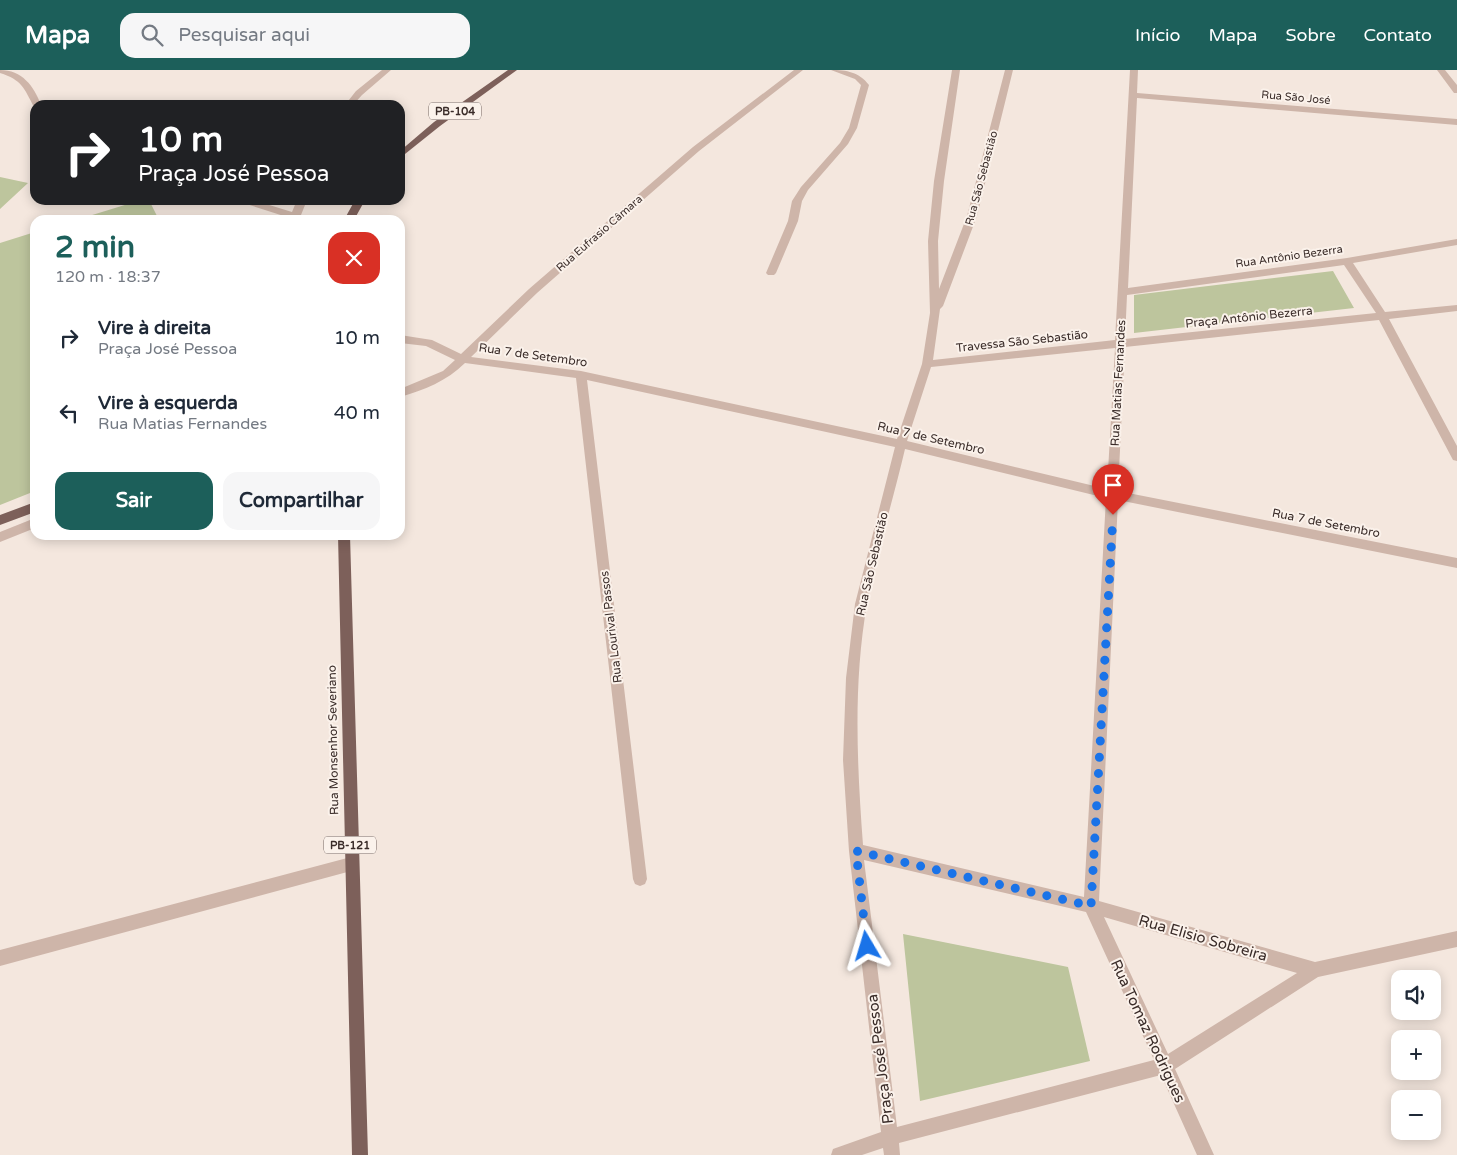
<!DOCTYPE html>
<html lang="pt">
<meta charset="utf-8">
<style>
:root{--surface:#fff;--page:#f6f6f7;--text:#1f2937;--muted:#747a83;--accent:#1c5f5a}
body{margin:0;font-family:"Varela Round",sans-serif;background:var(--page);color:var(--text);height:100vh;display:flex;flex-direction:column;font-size:19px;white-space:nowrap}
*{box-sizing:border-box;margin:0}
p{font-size:16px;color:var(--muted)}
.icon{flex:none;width:28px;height:28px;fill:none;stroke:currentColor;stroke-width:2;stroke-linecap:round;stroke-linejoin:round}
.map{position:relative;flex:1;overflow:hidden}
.drawer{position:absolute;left:30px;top:145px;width:375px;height:325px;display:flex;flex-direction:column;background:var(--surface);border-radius:15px;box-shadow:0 2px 12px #0003}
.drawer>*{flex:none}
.guide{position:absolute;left:30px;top:30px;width:375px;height:105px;border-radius:15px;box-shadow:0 2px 12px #0003;background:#202124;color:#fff;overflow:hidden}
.fabs{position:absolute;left:1391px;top:900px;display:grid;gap:10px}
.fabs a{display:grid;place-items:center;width:50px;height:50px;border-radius:10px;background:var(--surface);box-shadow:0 2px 12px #0003;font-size:25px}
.pin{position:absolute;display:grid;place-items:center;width:42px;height:42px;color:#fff;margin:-51px -21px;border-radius:50% 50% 50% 0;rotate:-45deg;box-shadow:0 0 5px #0007}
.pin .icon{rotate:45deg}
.me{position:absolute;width:55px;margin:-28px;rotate:353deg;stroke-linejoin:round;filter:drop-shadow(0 0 4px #0008)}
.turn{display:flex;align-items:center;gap:18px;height:105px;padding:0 25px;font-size:22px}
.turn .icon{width:65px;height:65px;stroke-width:2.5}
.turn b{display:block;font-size:35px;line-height:42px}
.round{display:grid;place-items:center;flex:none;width:52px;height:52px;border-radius:15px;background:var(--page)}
.summary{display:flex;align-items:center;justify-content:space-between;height:85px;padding:0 25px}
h1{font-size:30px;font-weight:700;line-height:38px;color:var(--accent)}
.cta{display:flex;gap:10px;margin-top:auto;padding:10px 25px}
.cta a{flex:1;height:58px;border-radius:15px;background:var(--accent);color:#fff;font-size:20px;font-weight:700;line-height:58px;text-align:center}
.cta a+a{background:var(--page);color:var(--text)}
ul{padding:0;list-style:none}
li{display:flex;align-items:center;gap:15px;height:75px;padding:0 25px}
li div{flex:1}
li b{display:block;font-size:19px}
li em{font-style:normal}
header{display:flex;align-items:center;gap:30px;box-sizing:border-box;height:70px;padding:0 25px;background:var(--accent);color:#fff}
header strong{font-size:24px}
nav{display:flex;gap:28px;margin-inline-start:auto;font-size:18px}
.search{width:350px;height:45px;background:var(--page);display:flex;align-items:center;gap:12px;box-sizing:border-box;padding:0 18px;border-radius:15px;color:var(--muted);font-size:19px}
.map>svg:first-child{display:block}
</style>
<header>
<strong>Mapa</strong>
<div class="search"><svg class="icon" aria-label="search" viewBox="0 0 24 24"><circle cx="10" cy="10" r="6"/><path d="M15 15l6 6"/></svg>Pesquisar aqui</div>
<nav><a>Início</a><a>Mapa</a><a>Sobre</a><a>Contato</a></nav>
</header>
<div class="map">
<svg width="1457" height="1085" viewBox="0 0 1457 1085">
<rect width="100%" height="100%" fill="#f4e7de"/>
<path fill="#bdc59d" d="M 0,107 L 28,113 L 0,139 Z
M 141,130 L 149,130 L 159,150 L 76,150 Z
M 35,162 L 35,421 L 0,435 L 0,173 Z
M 1333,201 L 1354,238 L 1134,263 L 1134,225 Z
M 903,864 L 1068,897 L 1090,991 L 920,1031 Z"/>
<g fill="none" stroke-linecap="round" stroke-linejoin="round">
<path fill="#ceb5a9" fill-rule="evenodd" d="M 0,0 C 22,0 34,16 41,35 L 34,37 C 24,18 22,10 0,3 Z
M 382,0 L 391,0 L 362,25 L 353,35 L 345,35 L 356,21 Z
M 794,0 L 803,0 L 699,81 L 537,223 L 471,287 L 581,301 L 897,369 L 922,294 L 930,243 L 928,171 L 934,111 L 952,0 L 960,0 L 944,111 L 938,171 L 939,219 L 967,146 L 1005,0 L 1013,0 L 977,146 L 943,236 L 940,239 L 933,290 L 1115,270 L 1130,0 L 1138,0 L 1137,23 L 1457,49 L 1457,55 L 1137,28 L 1128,218 L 1347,188 L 1457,169 L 1457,175 L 1353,193 L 1385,242 L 1457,235 L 1457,241 L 1389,249 L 1457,376 L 1457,391 L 1453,390 L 1379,250 L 1125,277 L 1118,421 L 1457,488 L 1457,498 L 1118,430 L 1099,831 L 1315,892 L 1457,861 L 1457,877 L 1318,907 L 1175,999 L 1214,1085 L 1197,1085 L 1161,1005 L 899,1073 L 900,1085 L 884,1085 L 883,1078 L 862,1085 L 831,1085 L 833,1079 L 881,1062 L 849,781 L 843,690 L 846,608 L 855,534 L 895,377 L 587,310 L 647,809 L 645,814 L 640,816 L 635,814 L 633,809 L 576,308 L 465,293 C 447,311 424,320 400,327 L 400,319 L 443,301 L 455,290 L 426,276 L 400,273 L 400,265 L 432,270 L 461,284 L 529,219 L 693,77 ZM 1344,195 L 1376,243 L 1125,269 L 1127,225 ZM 1115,278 L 1107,419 L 907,371 L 931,297 ZM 905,379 L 1106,428 L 1084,827 L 863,775 C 857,695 853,613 867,534 C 877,482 893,430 905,379 ZM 864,790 L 1086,842 L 1154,990 L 897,1057 ZM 1104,847 L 1297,903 L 1168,984 Z
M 831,0 C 847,0 859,2 869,15 L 857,58 L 848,74 L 808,120 L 802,131 L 798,151 L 776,203 L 774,205 L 768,205 L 766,203 L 788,151 L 792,131 L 801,117 L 840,73 L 849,58 L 861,15 L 855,9 Z
M 1437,0 L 1445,0 L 1457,15 L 1457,23 L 1454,23 Z
M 238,130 L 253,130 L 292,142 L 297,130 L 307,130 L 299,150 L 289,150 L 290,148 L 240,132 Z
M 35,448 L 35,458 L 0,472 L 0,462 Z
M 351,787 L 356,789 L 358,794 L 356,799 L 351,801 L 0,896 L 0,880 Z"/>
<path fill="#7d605a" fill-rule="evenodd" d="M 508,0 L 517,0 L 440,56 L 400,88 L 400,81 L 434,52 Z
M 355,130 L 365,130 L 354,150 L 344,150 Z
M 35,432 L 35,442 L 0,455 L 0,445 Z
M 338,465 L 350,465 L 368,1085 L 352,1085 Z"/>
</g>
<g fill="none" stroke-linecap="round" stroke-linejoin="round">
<path stroke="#1a73e8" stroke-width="9" stroke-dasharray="0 16.2" d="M 867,876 L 856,781 L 1091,836 L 1113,445"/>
</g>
<g text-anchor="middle" stroke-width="4" stroke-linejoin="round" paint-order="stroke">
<g font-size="11" fill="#3a2c29" stroke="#fbf2eb">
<text transform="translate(1296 27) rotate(5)" y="4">Rua São José</text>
<text transform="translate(981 108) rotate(-75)" y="4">Rua São Sebastião</text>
<text transform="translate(599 163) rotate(-41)" y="4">Rua Eufrasio Câmara</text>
<text transform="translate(1289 186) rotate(-8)" y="4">Rua Antônio Bezerra</text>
</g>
<g fill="#fbf2eb" stroke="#746763" stroke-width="1">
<rect x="429" y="32.5" width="52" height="17" rx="4"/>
<rect x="324" y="766.5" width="52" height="17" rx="4"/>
</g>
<g font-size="11" font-weight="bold" fill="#3a2c29">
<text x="455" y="45">PB-104</text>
<text x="350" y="779">PB-121</text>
</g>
<g font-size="12" fill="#3a2c29" stroke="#fbf2eb">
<text transform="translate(1249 247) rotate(-6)" y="4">Praça Antônio Bezerra</text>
<text transform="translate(1022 271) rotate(-6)" y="4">Travessa São Sebastião</text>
<text transform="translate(533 285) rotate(8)" y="4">Rua 7 de Setembro</text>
<text transform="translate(1118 313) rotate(-87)" y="4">Rua Matias Fernandes</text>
<text transform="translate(931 368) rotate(13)" y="4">Rua 7 de Setembro</text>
<text transform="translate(1326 453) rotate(11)" y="4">Rua 7 de Setembro</text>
<text transform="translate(872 494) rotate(-77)" y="4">Rua São Sebastião</text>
<text transform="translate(611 557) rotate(-97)" y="4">Rua Lourival Passos</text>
<text transform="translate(333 670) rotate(-91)" y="4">Rua Monsenhor Severiano</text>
</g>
<g font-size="15" fill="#3a2c29" stroke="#fbf2eb">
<text transform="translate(1203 868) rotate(16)" y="5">Rua Elisio Sobreira</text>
<text transform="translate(1148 961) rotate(65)" y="5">Rua Tomaz Rodrigues</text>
<text transform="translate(880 989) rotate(-97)" y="5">Praça José Pessoa</text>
</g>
</g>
</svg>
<div class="fabs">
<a><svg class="icon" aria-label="sound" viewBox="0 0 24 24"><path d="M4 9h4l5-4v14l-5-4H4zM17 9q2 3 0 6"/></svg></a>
<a>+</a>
<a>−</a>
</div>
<div class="pin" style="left:1113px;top:445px;background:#d93025"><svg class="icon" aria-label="arrive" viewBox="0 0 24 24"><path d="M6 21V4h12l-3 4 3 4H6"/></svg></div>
<svg class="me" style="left:867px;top:876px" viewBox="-20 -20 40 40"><path d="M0-17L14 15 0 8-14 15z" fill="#1a73e8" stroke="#fff" stroke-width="4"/></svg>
<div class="guide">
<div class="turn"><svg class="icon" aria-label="right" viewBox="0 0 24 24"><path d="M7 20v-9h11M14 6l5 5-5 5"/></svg><div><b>10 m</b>Praça José Pessoa</div></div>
</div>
<section class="drawer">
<div class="summary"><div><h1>2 min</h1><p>120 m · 18:37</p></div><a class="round" style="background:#d93025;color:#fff"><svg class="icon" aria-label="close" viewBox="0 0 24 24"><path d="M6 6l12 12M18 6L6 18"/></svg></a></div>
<ul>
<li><svg class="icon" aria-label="right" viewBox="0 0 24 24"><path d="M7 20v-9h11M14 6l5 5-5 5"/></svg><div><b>Vire à direita</b><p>Praça José Pessoa</p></div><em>10 m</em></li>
<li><svg class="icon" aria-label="left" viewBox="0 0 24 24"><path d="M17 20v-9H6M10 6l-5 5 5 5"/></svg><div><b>Vire à esquerda</b><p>Rua Matias Fernandes</p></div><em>40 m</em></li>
</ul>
<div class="cta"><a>Sair</a><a>Compartilhar</a></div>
</section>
</div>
